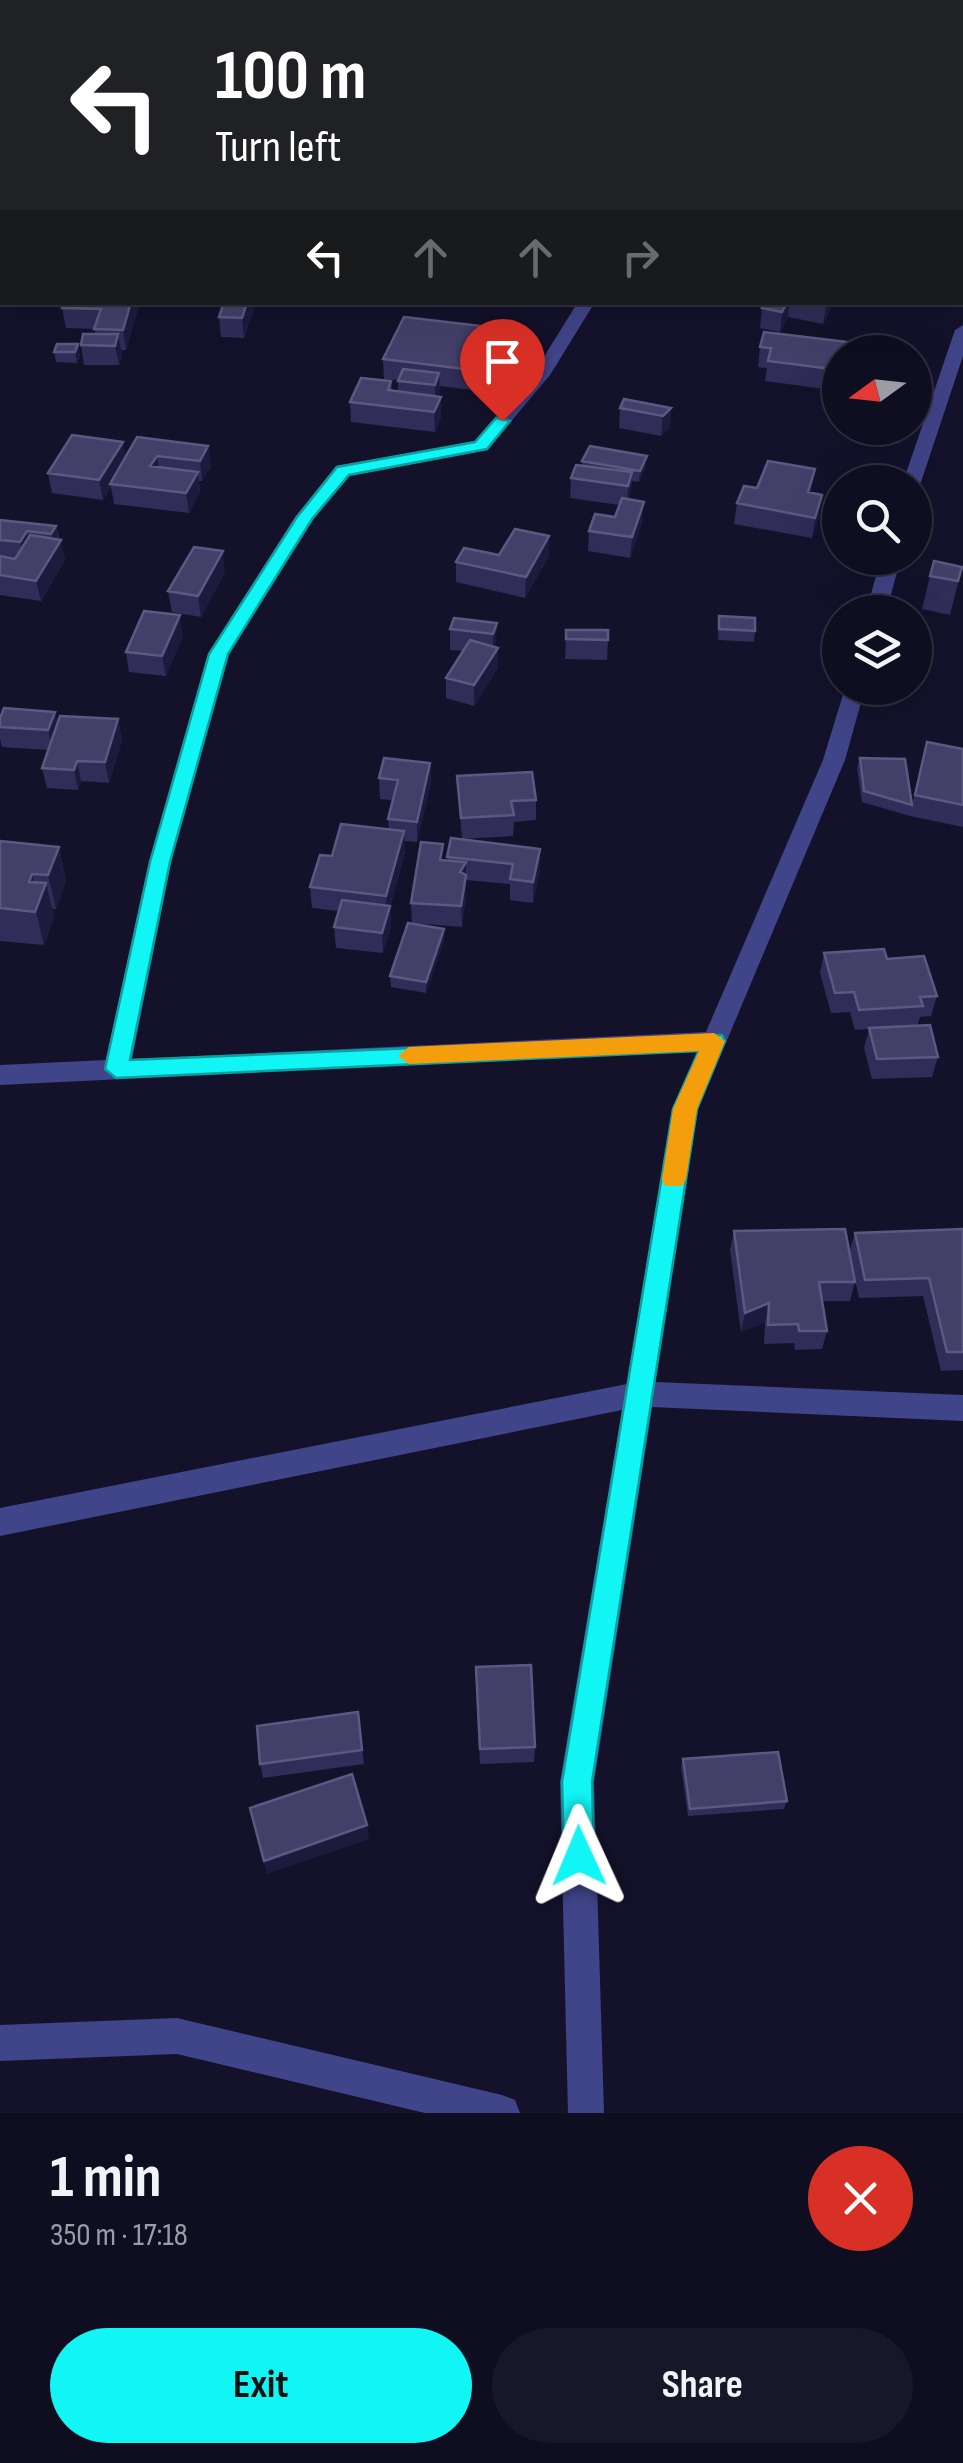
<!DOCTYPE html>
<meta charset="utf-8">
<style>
:root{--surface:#0f0e20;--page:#181729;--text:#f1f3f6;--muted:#9b9ca5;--line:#2f2e3e;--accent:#12f5f5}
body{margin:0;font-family:"Sofia Sans Condensed",sans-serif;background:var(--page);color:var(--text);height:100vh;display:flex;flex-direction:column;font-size:38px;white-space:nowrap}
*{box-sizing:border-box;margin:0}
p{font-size:32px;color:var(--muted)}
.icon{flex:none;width:55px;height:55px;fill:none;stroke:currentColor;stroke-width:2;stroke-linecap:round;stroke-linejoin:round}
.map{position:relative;height:2113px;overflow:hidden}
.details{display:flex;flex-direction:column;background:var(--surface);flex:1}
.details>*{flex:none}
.hud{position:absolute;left:0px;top:0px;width:965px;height:305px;box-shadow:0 10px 40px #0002,0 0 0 2px var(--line);background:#202124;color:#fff;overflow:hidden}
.needle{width:65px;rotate:255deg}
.tools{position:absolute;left:822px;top:335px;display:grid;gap:20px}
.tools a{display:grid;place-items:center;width:110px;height:110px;border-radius:50%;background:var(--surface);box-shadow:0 10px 40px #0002,0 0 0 2px var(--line);font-size:50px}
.pin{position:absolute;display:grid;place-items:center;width:85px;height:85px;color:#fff;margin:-102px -42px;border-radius:50% 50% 50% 0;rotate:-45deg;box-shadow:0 0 10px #0007}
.pin .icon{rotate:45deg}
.me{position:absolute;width:110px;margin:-55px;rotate:359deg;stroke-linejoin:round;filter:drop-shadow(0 0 8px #0008)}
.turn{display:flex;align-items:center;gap:35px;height:210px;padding:0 50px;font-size:45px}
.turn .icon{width:130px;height:130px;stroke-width:2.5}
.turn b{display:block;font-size:70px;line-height:85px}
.lanes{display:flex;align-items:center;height:95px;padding:0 50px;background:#0003;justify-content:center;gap:50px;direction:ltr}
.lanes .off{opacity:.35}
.round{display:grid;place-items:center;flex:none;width:105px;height:105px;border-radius:52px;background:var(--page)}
.head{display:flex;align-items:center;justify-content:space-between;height:170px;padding:0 50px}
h1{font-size:60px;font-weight:700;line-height:75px}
.cta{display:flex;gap:20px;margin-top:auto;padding:20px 50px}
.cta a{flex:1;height:115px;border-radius:60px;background:var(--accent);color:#111;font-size:40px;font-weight:700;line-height:115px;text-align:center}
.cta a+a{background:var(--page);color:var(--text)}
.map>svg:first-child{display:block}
</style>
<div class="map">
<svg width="963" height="2113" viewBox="0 0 963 2113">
<rect width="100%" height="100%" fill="#14122b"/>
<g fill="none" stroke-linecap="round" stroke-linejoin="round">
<path fill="#404488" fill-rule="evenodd" d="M 962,200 L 963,200 L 963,210 L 962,210 Z
M 0,220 L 2,220 L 2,230 L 0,230 Z
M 578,302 L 595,302 L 550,375 L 487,450 L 349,474 L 313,520 L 228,654 L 171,862 L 132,1059 L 706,1032 L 823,760 L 845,688 L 865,688 L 845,760 L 698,1109 L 655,1382 L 963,1395 L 963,1421 L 652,1407 L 594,1782 L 604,2113 L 568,2113 L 560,1782 L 622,1410 L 0,1536 L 0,1508 L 627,1384 L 672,1109 L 697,1051 L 0,1085 L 0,1065 L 106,1060 L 149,862 L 208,654 L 295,517 L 336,466 L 475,442 L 537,368 Z
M 963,325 L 963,356 L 921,482 L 915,487 L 915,482 L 903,482 L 955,330 Z
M 881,558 L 901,558 L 886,612 L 866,612 Z
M 177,2018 L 502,2095 L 515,2100 L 520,2113 L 425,2113 L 177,2054 L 0,2061 L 0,2025 Z"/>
<path fill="#7982f9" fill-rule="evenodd" d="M 962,40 L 963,40 L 963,48 L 962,48 Z
M 0,72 L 2,72 L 2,80 L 0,80 Z"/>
</g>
<path fill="#312c58" d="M 340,0 L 409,0 L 408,2 L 340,2 Z
M 631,0 L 748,0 L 748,2 L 631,2 Z
M 791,0 L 852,0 L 852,2 L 791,2 Z
M 2,103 L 2,146 L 0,146 L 0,108 Z
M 64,302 L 140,302 L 126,350 L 121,350 L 122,354 L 119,365 L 84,365 L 81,345 L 95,334 L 95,329 L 66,328 L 62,308 Z
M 224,302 L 252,302 L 253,311 L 244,338 L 221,337 L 219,317 Z
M 766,302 L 831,302 L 829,312 L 823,324 L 788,317 L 780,332 L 760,328 L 762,308 Z
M 78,344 L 80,355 L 77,363 L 56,362 L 54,352 Z
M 760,347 L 840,352 L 840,391 L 765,381 L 767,368 L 758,367 Z
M 498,348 L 480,391 L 440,386 L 438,396 L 441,397 L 441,417 L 435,432 L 351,422 L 350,402 L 391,381 L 392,390 L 398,391 L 398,380 L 384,379 L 383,359 Z
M 620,408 L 671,408 L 670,428 L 661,436 L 619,428 Z
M 123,442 L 125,458 L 208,446 L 211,466 L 202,481 L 199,481 L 200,492 L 189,513 L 114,504 L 111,487 L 103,500 L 52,493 L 48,473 Z
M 582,461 L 646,466 L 639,482 L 632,481 L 629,500 L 642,522 L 630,558 L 588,551 L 589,531 L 615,517 L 619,505 L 570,498 L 571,478 L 582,465 Z
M 815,469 L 811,493 L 819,516 L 812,538 L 734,524 L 737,503 L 757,488 Z
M 0,520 L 56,526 L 65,560 L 41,601 L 0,595 Z
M 549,536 L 549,556 L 525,598 L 456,582 L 456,562 L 499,555 Z
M 962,567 L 950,615 L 922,609 L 930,576 Z
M 225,572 L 201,617 L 172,612 L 168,591 Z
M 719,616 L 755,631 L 754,642 L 718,640 Z
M 497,623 L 495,647 L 498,648 L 498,668 L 474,706 L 446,698 L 446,678 L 463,651 L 450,650 L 450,629 Z
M 566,630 L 608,640 L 607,660 L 565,659 Z
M 183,635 L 166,676 L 129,672 L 126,652 Z
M 0,718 L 58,724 L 118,719 L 122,740 L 109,783 L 81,781 L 78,790 L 47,788 L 42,768 L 48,750 L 2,747 L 0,739 Z
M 927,742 L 963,749 L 963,827 L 910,816 L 911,813 L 910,816 L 862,802 L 857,768 L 860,758 L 912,805 Z
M 430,763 L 431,783 L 417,842 L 404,841 L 405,852 L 390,908 L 391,927 L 383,953 L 336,948 L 334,927 L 339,911 L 312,908 L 310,887 L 332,856 L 389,830 L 388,819 L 393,800 L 380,799 L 379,778 Z
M 457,776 L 536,800 L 536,820 L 514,822 L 513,836 L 462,839 Z
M 0,841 L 59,847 L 66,881 L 56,909 L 52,909 L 54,917 L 44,945 L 0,941 Z
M 540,849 L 540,869 L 533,903 L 510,900 L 510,884 L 466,880 L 466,896 L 462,927 L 412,923 L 411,903 L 443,860 L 447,860 L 447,857 Z
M 444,940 L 426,993 L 391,987 L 390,976 Z
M 824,953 L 887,959 L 937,996 L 931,1016 L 920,1017 L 917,1026 L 938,1057 L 932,1077 L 872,1079 L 864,1048 L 869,1029 L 855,1030 L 850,1012 L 831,1013 L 820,973 Z
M 963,1229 L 963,1370 L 941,1371 L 923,1296 L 859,1298 L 849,1252 L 855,1233 Z
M 734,1231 L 855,1282 L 850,1301 L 822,1301 L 827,1331 L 822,1349 L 795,1350 L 794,1343 L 764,1344 L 765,1322 L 741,1332 L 730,1250 Z
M 476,1682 L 535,1747 L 534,1762 L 480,1764 Z
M 358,1712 L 364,1764 L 263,1778 L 260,1764 Z
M 683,1759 L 787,1801 L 784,1809 L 688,1816 L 681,1767 Z"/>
<path fill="#1e1a3e" d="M 131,302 L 140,302 L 126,350 L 123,330 Z
M 247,302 L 252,302 L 253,311 L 244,338 L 242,318 Z
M 787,302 L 790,302 L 788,317 L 780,332 L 782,312 Z
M 827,302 L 831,302 L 829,312 L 823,324 Z
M 498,328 L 498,348 L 480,391 L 480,371 Z
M 118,334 L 122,354 L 119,365 L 115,346 Z
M 78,344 L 80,355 L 77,363 L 75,352 Z
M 439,373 L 440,393 L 435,405 L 435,385 Z
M 441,397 L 441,417 L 435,432 L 434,412 Z
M 671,408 L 670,428 L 661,436 L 663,416 Z
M 123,442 L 126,462 L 110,484 L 111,487 L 103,500 L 99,480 Z
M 208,446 L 211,466 L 202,481 L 200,461 Z
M 157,456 L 160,476 L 150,466 Z
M 647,456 L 646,466 L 639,482 L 640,471 Z
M 815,469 L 812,489 L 804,513 L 808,492 Z
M 198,472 L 200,492 L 189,513 L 186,493 Z
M 632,472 L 631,492 L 627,506 L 628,486 Z
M 822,495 L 819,516 L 812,538 L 815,518 Z
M 644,502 L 642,522 L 630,558 L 632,537 Z
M 56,526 L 59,543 L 61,540 L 65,560 L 41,601 L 36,581 L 54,551 L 51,534 Z
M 27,531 L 31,552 L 24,563 L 20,542 Z
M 549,536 L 549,556 L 525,598 L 526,577 Z
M 223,551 L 225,572 L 201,617 L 198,596 Z
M 180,615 L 183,635 L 166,676 L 162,656 Z
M 497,623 L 496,643 L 493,655 L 493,634 Z
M 498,648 L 498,668 L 474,706 L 474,685 Z
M 55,712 L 60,732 L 53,751 L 48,730 Z
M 118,719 L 122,740 L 109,783 L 105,762 Z
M 77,761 L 81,781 L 78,790 L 74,770 Z
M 430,763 L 431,783 L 417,842 L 417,822 Z
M 404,831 L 405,852 L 390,908 L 391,927 L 383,953 L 382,933 L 387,915 L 386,896 Z
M 59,847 L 66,881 L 56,909 L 48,875 Z
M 540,849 L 540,869 L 533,903 L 533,882 Z
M 466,862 L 466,896 L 462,927 L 460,872 Z
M 32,874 L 39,901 L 46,883 L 54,917 L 44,945 L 29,882 Z
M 444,929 L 444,940 L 426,993 L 426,982 Z
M 769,1303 L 765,1322 L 741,1332 L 745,1313 Z
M 367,1825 L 369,1839 L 267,1874 L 264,1861 Z"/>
<path fill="#443f69" stroke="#5c5881" stroke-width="2.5" d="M 269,0 L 286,0 L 286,2 L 245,2 L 268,1 Z
M 467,0 L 488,0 L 487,2 L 466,2 Z
M 2,103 L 2,127 L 0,127 L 0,108 Z
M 64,302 L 131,302 L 123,330 L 94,329 L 101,309 L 62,308 Z
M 224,302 L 247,302 L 242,318 L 219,317 Z
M 766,302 L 787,302 L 782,312 L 762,308 Z
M 404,317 L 498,328 L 480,371 L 383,359 Z
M 764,332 L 881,346 L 880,352 L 840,352 L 840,370 L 768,361 L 771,348 L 760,347 Z
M 83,334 L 118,334 L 115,346 L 81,345 Z
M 57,344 L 78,344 L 75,352 L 54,352 Z
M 403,369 L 439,373 L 435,385 L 398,381 Z
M 361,378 L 391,381 L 388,390 L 441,397 L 434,412 L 350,402 Z
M 624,399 L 671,408 L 663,416 L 620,408 Z
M 72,435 L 123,442 L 99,480 L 48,473 Z
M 137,437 L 208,446 L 200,461 L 157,456 L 150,466 L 198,472 L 186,493 L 110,484 Z
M 590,446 L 647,456 L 640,471 L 582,461 Z
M 768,461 L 815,469 L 808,492 L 822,495 L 815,518 L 737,503 L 744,486 L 757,488 Z
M 576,465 L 632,472 L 628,486 L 571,478 Z
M 622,498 L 644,502 L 632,537 L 589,531 L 595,514 L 615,517 Z
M 0,520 L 56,526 L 51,534 L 27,531 L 20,542 L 0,540 Z
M 515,529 L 549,536 L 526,577 L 456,562 L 464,548 L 499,555 Z
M 30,535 L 61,540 L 36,581 L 0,575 L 0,556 L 15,559 Z
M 194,547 L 223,551 L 198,596 L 168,591 Z
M 934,561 L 962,567 L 958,581 L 930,576 Z
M 144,611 L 180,615 L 162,656 L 126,652 Z
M 719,616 L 755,618 L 755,631 L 719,629 Z
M 454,618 L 497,623 L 493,634 L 450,629 Z
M 566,630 L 608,630 L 608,640 L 566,639 Z
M 470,640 L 498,648 L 474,685 L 446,678 Z
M 4,708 L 55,712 L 48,730 L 0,727 L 0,718 Z
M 60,716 L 118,719 L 105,762 L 77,761 L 74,770 L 42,768 Z
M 927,742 L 963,749 L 963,805 L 915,795 Z
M 384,758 L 430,763 L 417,822 L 388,819 L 398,780 L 379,778 Z
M 860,758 L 905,759 L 912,805 L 864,791 Z
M 532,772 L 536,800 L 511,801 L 514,815 L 461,818 L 457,776 Z
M 341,824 L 404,831 L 386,896 L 310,887 L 320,855 L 332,856 Z
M 451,838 L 540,849 L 533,882 L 510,879 L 513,864 L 447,857 Z
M 0,841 L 59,847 L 48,875 L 32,874 L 29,882 L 46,883 L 35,912 L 0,908 Z
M 421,842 L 443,844 L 440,860 L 466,862 L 460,872 L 466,875 L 461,906 L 411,903 Z
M 342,900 L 390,906 L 382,933 L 334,927 Z
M 408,923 L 444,929 L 426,982 L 390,976 Z
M 884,949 L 887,959 L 924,956 L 937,996 L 920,997 L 923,1006 L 859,1010 L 854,992 L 835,993 L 824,953 Z
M 930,1025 L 938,1057 L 877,1059 L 869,1028 Z
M 845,1229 L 855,1282 L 819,1282 L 827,1331 L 799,1331 L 798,1324 L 768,1325 L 769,1303 L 745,1313 L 734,1231 Z
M 963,1229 L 963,1352 L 947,1352 L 929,1278 L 865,1280 L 855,1233 Z
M 531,1665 L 535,1747 L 480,1749 L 476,1667 Z
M 358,1712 L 362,1750 L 260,1764 L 257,1726 Z
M 778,1752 L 787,1801 L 690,1809 L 683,1759 Z
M 352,1774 L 367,1825 L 264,1861 L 250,1808 Z"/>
<path fill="#12f5f5" stroke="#0c9f9f" stroke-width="2.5" d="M 496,418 L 510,421 L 487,449 L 349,475 L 312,519 L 228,654 L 170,862 L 130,1060 L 722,1035 L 725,1041 L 697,1109 L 592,1782 L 594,1856 L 590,1867 L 579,1871 L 568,1867 L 564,1856 L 562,1782 L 673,1109 L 699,1051 L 116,1078 L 105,1069 L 150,862 L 209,654 L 297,517 L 337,467 L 475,442 Z"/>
<path fill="#f59e0b" d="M 714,1033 L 725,1041 L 697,1109 L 686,1179 L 682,1186 L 665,1186 L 662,1179 L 673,1109 L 699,1051 L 409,1064 L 398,1056 L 409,1047 Z"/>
</svg>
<div class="tools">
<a><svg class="needle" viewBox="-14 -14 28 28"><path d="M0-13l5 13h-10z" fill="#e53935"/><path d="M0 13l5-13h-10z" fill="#9b9ca5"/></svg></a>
<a><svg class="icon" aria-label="search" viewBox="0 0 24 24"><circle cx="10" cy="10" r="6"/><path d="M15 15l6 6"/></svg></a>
<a><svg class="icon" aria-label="layers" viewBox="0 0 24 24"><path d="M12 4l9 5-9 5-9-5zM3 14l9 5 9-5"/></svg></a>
</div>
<div class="pin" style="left:502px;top:421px;background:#d93025"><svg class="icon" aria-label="arrive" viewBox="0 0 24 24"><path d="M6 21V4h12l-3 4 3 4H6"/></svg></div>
<svg class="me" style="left:579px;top:1856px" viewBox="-20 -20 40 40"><path d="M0-17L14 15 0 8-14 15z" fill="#12f5f5" stroke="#fff" stroke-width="4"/></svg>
<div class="hud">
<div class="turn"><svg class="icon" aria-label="left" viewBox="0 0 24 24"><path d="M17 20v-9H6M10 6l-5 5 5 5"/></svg><div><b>100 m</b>Turn left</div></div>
<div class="lanes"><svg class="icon" aria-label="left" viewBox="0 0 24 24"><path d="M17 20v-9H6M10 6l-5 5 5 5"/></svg><svg class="icon off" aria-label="ahead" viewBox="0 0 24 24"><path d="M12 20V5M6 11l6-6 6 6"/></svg><svg class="icon off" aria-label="ahead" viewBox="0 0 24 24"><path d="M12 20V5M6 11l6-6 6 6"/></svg><svg class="icon off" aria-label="right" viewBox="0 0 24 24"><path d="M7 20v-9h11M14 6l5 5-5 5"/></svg></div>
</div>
</div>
<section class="details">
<div class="head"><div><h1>1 min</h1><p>350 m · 17:18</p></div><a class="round" style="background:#d93025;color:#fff"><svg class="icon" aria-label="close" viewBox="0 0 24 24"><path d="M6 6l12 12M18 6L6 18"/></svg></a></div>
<div class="cta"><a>Exit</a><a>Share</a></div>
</section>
